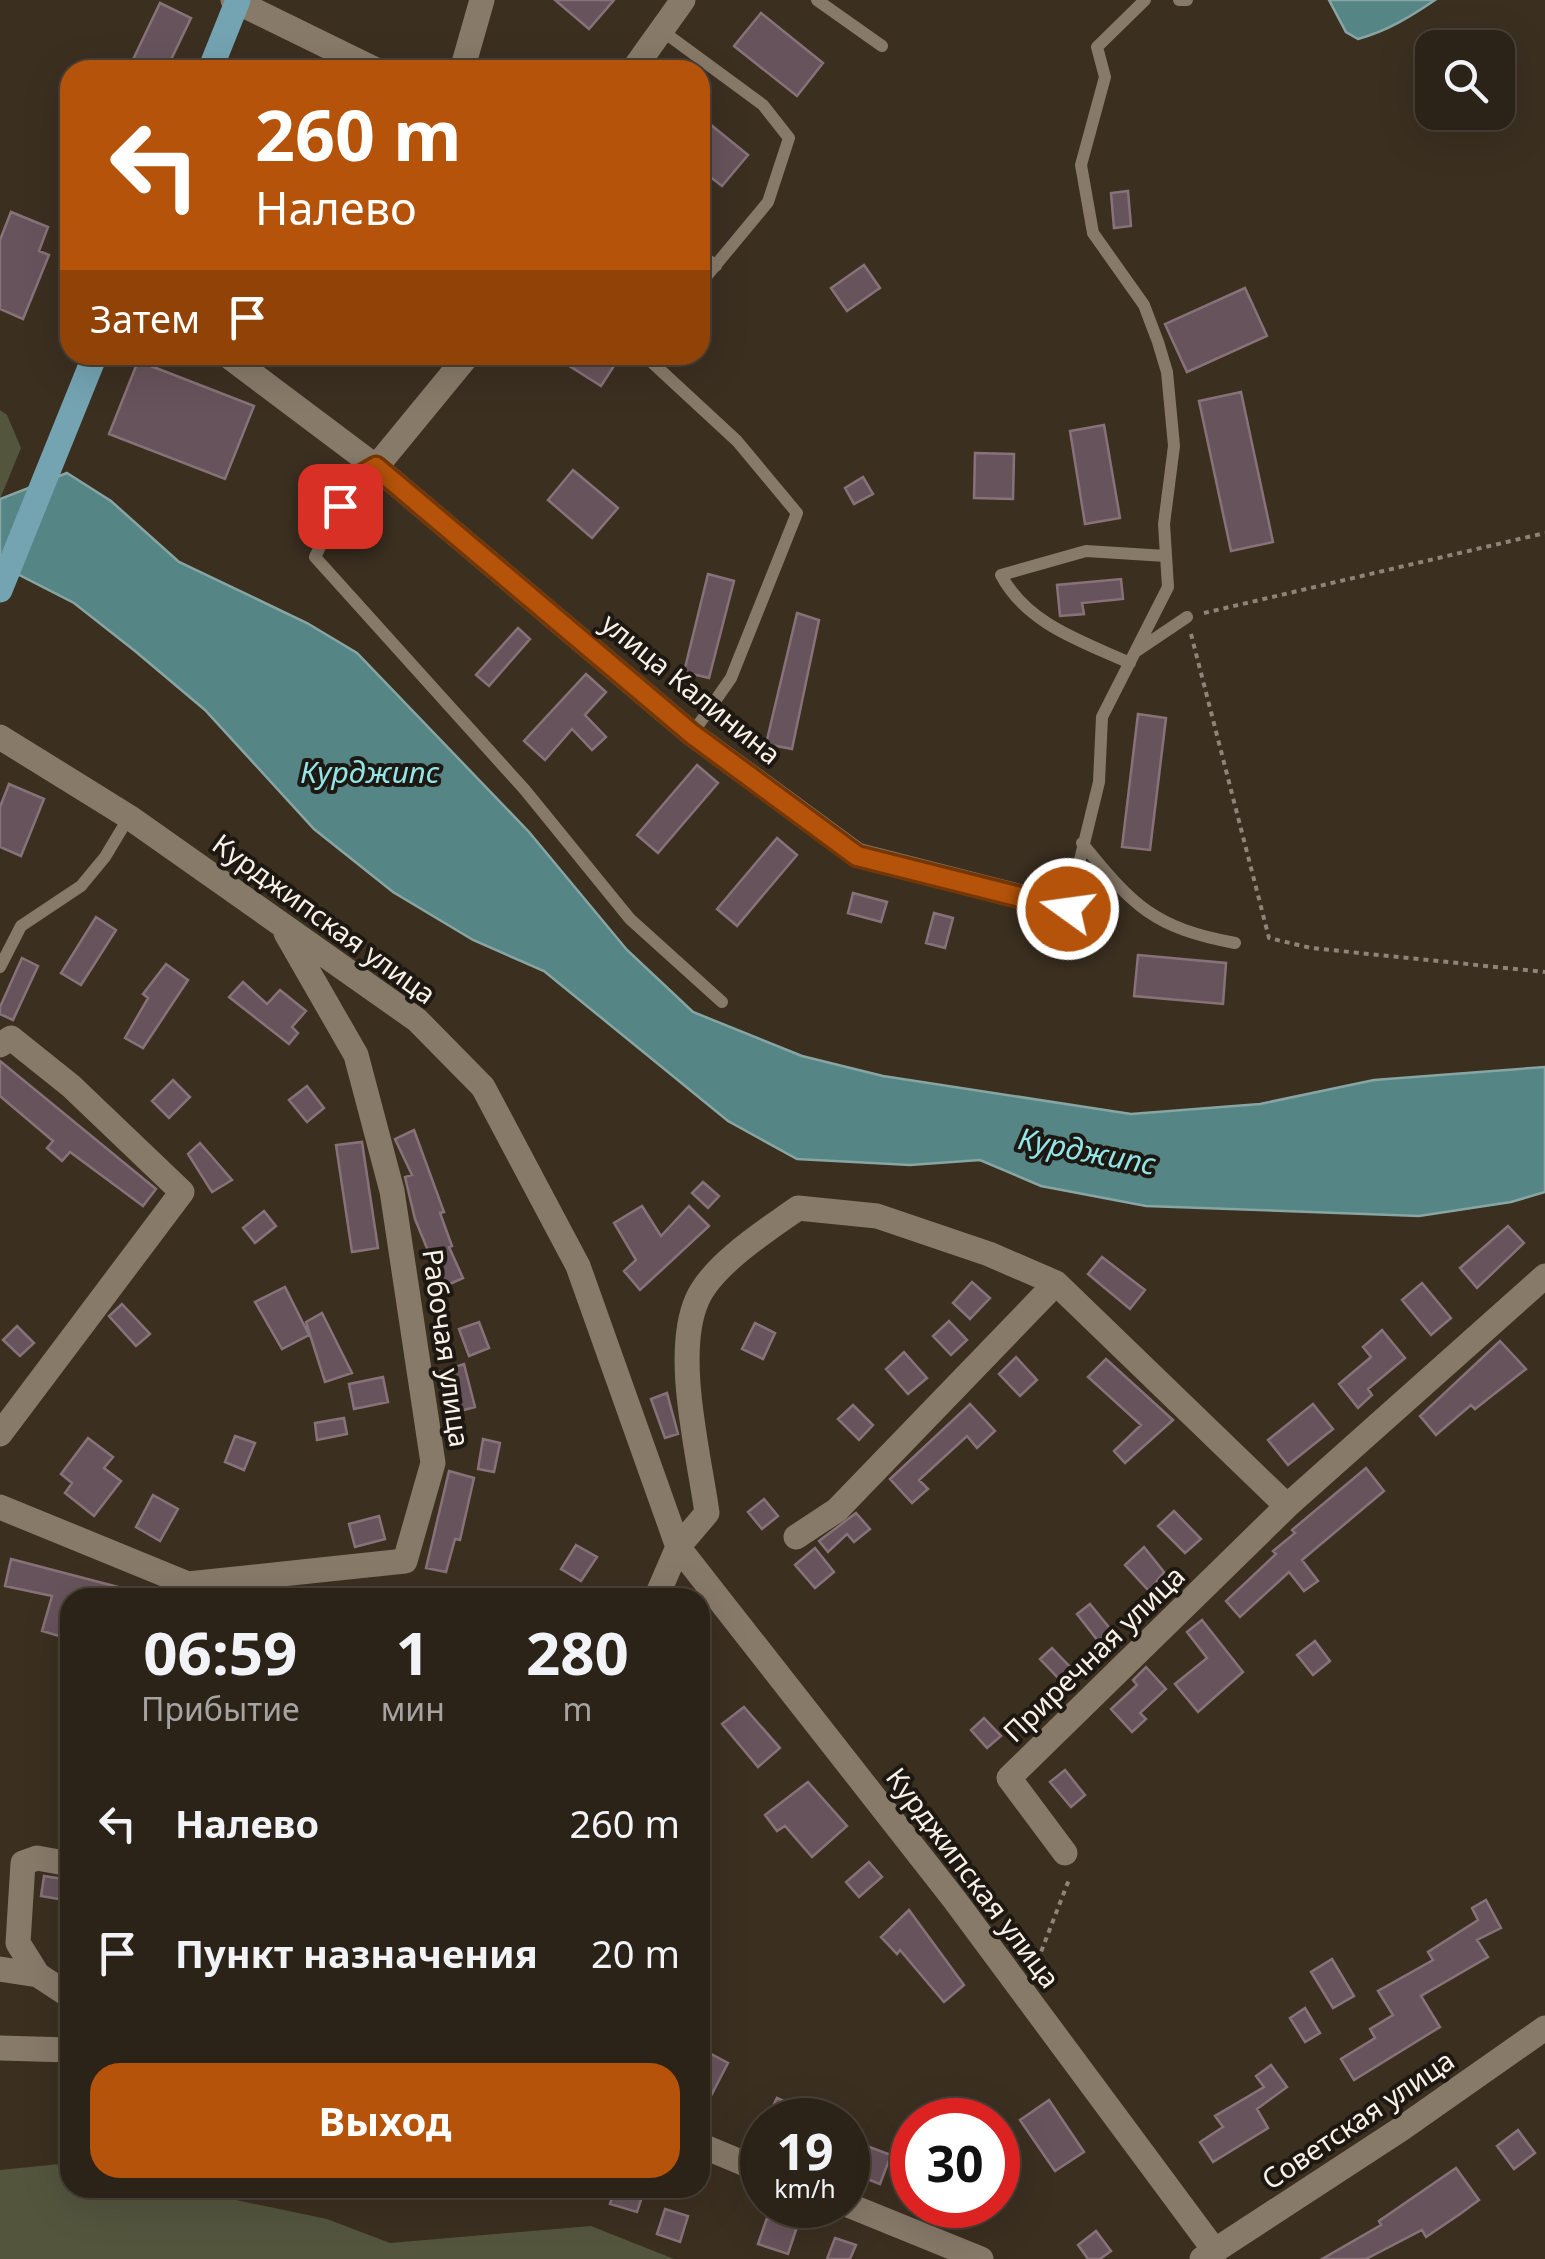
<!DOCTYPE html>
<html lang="ru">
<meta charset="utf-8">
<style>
:root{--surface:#2c2318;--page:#342b21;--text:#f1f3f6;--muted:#a6a4a2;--line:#484037;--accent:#b45309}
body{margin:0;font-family:"Noto Sans",sans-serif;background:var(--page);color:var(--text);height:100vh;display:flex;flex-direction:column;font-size:38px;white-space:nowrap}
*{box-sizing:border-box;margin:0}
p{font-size:32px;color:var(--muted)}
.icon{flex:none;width:55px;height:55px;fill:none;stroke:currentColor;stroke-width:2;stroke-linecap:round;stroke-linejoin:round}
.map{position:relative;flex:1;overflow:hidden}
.sheet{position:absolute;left:60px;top:1588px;width:650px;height:610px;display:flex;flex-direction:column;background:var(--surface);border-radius:30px;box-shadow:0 10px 40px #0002,0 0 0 2px var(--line)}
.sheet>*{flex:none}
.top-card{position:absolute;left:60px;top:60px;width:650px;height:305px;border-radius:30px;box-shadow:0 10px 40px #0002,0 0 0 2px var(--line);background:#b45309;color:#fff;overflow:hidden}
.controls{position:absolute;left:1415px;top:30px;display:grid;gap:20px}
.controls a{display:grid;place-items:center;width:100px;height:100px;border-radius:20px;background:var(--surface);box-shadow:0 10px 40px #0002,0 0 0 2px var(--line);font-size:50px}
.speed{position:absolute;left:740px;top:2098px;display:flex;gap:20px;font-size:50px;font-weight:700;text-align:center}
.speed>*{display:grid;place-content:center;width:130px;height:130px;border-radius:50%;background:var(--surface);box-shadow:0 10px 40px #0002,0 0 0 2px var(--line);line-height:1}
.speed small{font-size:25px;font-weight:400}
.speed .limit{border:15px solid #d22;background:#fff;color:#111}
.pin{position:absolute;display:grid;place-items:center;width:85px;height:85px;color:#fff;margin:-42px;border-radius:20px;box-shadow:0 5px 15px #0006}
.me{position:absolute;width:110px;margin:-55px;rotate:284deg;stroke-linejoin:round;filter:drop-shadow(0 0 8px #0008)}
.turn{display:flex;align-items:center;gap:35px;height:210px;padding:0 30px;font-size:45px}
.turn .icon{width:130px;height:130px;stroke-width:2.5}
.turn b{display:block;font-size:70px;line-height:85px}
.then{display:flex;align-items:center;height:95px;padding:0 30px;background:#0003;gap:20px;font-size:38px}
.eta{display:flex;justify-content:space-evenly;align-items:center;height:170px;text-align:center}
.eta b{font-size:60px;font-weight:700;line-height:70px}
.primary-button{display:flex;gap:20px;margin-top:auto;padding:20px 30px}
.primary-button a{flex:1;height:115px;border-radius:30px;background:var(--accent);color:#fff;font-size:40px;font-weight:700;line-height:115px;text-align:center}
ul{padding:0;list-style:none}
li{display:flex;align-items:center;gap:30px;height:130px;padding:0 30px}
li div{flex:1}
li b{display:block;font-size:38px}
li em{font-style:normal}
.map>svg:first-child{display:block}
</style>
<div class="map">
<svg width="1545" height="2259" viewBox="0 0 1545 2259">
<rect width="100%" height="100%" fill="#3b2f20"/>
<path fill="#53553d" d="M 0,410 L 7,415 L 21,448 L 0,499 Z
M 70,2163 L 70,2188 L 194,2188 L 198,2192 L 327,2219 L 390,2243 L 591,2226 L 674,2259 L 0,2259 L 0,2170 Z"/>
<path fill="#568586" stroke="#87a5a3" stroke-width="2.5" d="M 1329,0 L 1435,0 C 1410,17 1387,31 1358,39 L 1346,32 Z
M 67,473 L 111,501 L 179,562 L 307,623 L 357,653 L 529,832 L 627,950 L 693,1012 L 802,1056 L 883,1076 L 1131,1114 L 1260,1104 L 1374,1080 L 1545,1067 L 1545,1192 L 1511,1202 L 1419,1216 L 1146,1206 L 1041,1186 L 980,1160 L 910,1165 L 797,1159 L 728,1121 L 544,971 L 473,940 L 393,892 L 314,829 L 205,710 L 135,651 L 74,603 L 0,565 L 0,499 Z"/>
<path fill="#67535b" stroke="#88727a" stroke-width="2.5" d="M 555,0 L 614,0 L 589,29 Z
M 160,3 L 191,18 L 166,70 L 128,70 Z
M 761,13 L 823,63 L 797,96 L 734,46 Z
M 700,116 L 748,155 L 722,186 L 700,169 Z
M 1128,191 L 1131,226 L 1114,228 L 1111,193 Z
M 11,212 L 48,227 L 39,251 L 49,255 L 23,319 L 0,309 L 0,240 Z
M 864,265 L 880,288 L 847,311 L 831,288 Z
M 1245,288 L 1267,336 L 1187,372 L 1165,324 Z
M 552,355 L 621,355 L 601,386 Z
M 138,361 L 254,406 L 225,479 L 109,434 Z
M 1241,392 L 1273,542 L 1231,551 L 1199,401 Z
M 1104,425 L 1120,518 L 1085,524 L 1070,431 Z
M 975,453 L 1014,454 L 1013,499 L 974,498 Z
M 573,470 L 618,508 L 592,538 L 548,500 Z
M 863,477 L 873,494 L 854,504 L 845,488 Z
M 708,574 L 734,581 L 709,678 L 684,672 Z
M 1121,579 L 1123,599 L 1082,603 L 1084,614 L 1060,616 L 1057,585 Z
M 797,613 L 819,620 L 792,749 L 766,744 Z
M 518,628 L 530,639 L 489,686 L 476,675 Z
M 586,674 L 606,692 L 585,715 L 606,737 L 592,750 L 572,729 L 545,760 L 524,741 Z
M 1138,714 L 1166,718 L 1150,850 L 1122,847 Z
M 697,765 L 718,783 L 658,853 L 637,835 Z
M 9,784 L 44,799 L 21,856 L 0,847 L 0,807 Z
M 777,838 L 797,855 L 737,926 L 717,909 Z
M 853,893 L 887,902 L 881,922 L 848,913 Z
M 934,913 L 953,918 L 945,948 L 926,943 Z
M 96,917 L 116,930 L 81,985 L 61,973 Z
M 1138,955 L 1226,963 L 1223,1004 L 1134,996 Z
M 22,958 L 38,966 L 13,1020 L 0,1014 L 0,1007 Z
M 166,964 L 188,980 L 143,1048 L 125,1038 L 148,998 L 143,994 Z
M 243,982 L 267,1004 L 280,990 L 306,1011 L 292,1027 L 298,1033 L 289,1044 L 229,997 Z
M 0,1061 L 156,1189 L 143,1206 L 70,1152 L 62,1161 L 47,1148 L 53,1141 L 0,1096 Z
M 173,1080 L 190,1097 L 169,1118 L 152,1101 Z
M 307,1086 L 324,1108 L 307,1122 L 289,1100 Z
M 414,1130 L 444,1212 L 440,1213 L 452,1246 L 449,1247 L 463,1278 L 443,1287 L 415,1219 L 405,1177 L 412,1175 L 395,1139 Z
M 362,1142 L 378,1248 L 352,1252 L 336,1145 Z
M 200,1143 L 232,1180 L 212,1192 L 188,1154 Z
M 703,1182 L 719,1196 L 708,1208 L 692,1193 Z
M 642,1206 L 661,1236 L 689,1206 L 709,1226 L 640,1290 L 624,1271 L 636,1260 L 614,1223 Z
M 264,1211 L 276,1226 L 255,1243 L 243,1228 Z
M 1508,1226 L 1524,1243 L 1477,1288 L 1460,1268 Z
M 1102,1257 L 1145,1290 L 1130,1309 L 1088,1274 Z
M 972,1282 L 990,1298 L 970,1319 L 953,1303 Z
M 1422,1283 L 1451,1318 L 1431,1335 L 1402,1300 Z
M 285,1287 L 309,1335 L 282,1349 L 255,1302 Z
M 122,1304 L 150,1334 L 136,1346 L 109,1316 Z
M 322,1313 L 352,1373 L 325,1382 L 306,1322 Z
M 949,1321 L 967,1340 L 951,1355 L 933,1336 Z
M 479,1322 L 489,1348 L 469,1356 L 459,1329 Z
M 755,1323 L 775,1333 L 763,1359 L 742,1349 Z
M 17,1326 L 34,1343 L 20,1356 L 3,1340 Z
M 1382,1330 L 1405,1358 L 1368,1389 L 1372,1395 L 1358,1408 L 1339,1384 L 1371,1357 L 1363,1347 Z
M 1500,1341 L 1526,1369 L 1475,1409 L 1471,1405 L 1436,1435 L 1420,1416 Z
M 904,1352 L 927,1378 L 908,1394 L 886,1369 Z
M 1016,1357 L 1037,1380 L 1020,1396 L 999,1374 Z
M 1106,1359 L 1173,1420 L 1125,1463 L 1114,1451 L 1141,1425 L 1088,1377 Z
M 464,1364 L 475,1407 L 449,1414 L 439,1372 Z
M 383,1377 L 388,1402 L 354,1409 L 349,1384 Z
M 667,1393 L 678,1434 L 665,1438 L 651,1399 Z
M 970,1404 L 995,1431 L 977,1448 L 967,1436 L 919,1480 L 928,1489 L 912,1503 L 890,1479 Z
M 1313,1404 L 1333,1429 L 1288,1465 L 1268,1440 Z
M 853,1405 L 873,1425 L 859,1440 L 838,1419 Z
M 344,1418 L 347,1434 L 317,1440 L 315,1423 Z
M 235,1436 L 255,1443 L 244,1470 L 225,1462 Z
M 88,1438 L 113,1457 L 104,1468 L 121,1481 L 94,1516 L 65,1493 L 72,1483 L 61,1474 Z
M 483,1439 L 500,1443 L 494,1472 L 478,1469 Z
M 1366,1468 L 1384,1491 L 1302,1560 L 1318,1581 L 1304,1591 L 1289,1572 L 1240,1617 L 1226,1601 L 1276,1554 L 1273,1551 L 1295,1533 L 1292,1530 Z
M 449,1471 L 474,1478 L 460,1540 L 455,1539 L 446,1572 L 426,1568 Z
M 153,1495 L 178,1509 L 160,1541 L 136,1527 Z
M 764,1499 L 778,1516 L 762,1529 L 748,1512 Z
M 1174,1511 L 1201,1539 L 1185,1553 L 1158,1526 Z
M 856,1513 L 870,1529 L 854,1542 L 847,1534 L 828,1552 L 819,1541 Z
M 379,1516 L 385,1539 L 355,1547 L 349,1524 Z
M 576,1545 L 597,1557 L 581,1581 L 561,1569 Z
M 1144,1547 L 1164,1572 L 1149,1591 L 1125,1565 Z
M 815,1548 L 834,1572 L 815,1588 L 795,1565 Z
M 11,1559 L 137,1592 L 136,1598 L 70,1598 L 62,1637 L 42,1631 L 52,1596 L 5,1586 Z
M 1090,1604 L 1112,1631 L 1098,1641 L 1077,1614 Z
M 1202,1620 L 1243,1672 L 1198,1712 L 1175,1684 L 1207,1658 L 1187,1632 Z
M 1315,1641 L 1330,1661 L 1313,1675 L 1297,1655 Z
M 1052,1648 L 1073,1670 L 1061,1681 L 1040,1659 Z
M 1146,1667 L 1166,1689 L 1140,1713 L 1146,1719 L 1132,1732 L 1111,1709 L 1137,1685 L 1133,1680 Z
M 744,1707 L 780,1748 L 758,1767 L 722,1724 Z
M 984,1718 L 1001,1736 L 987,1748 L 971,1730 Z
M 1065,1770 L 1085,1795 L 1071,1807 L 1050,1782 Z
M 808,1782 L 847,1826 L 812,1857 L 785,1826 L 777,1831 L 765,1815 Z
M 869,1862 L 882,1877 L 859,1897 L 846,1882 Z
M 44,1876 L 70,1880 L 70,1901 L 41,1896 Z
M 1486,1900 L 1501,1928 L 1477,1940 L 1488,1957 L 1421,1996 L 1440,2027 L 1354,2080 L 1341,2059 L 1375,2038 L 1370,2029 L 1393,2015 L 1378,1991 L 1433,1960 L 1428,1952 L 1478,1920 L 1472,1908 Z
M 909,1910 L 964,1985 L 944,2002 L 900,1950 L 897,1954 L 881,1937 Z
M 1332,1959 L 1354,1996 L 1333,2008 L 1311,1972 Z
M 1305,2008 L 1320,2033 L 1305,2042 L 1290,2018 Z
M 700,2048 L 728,2063 L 700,2117 Z
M 1271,2065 L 1287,2087 L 1257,2109 L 1268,2128 L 1213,2162 L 1200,2142 L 1223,2127 L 1215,2116 L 1264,2087 L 1256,2076 Z
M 777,2098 L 795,2106 L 789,2120 L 766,2120 Z
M 1049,2100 L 1084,2152 L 1055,2171 L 1020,2120 Z
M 1518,2130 L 1535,2153 L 1514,2169 L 1497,2146 Z
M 864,2145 L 891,2155 L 880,2184 L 852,2173 Z
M 1456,2168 L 1479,2200 L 1460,2214 L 1426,2237 L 1422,2230 L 1366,2259 L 1322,2259 L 1381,2225 L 1379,2221 Z
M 615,2188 L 645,2188 L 637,2212 L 610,2204 Z
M 665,2209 L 688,2216 L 680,2242 L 657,2234 Z
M 767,2218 L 797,2227 L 788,2254 L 758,2244 Z
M 1096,2231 L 1111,2251 L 1100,2259 L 1088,2259 L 1078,2245 Z
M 835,2238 L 856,2245 L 850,2259 L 827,2259 Z"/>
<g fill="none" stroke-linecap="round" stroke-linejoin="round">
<path stroke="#8e8477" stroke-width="4" stroke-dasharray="5 5" stroke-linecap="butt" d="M 1204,613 L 1545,533
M 1191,634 L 1269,938 L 1311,948 L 1545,972
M 1034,1970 L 1070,1877"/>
<path stroke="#877a69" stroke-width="12" d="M 817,0 L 882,46
M 1179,0 L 1187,0
M 661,30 L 763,105 L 789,138 L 768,202 L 700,284
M 700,254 L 716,266
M 644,355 L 737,441 L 797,513 L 731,678 L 692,734
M 376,467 L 352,481 L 315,557 L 525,790 L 630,919 L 722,1002
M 1135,652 L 1187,617
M 1130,663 C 1081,641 1027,624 1001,575 L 1086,551 L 1166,556
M 1082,843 C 1133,906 1154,928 1235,943
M 1068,909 L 1099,782 L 1102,717 L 1168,587 L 1164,524 L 1174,446 L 1167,372 L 1158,342 L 1144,305 L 1093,233 L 1081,165 L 1105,77 L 1097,47 L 1145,0
M 0,967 L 21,926 L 81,886 L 105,857 L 129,817"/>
<path stroke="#877a69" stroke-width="25" d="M 233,0 L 376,70
M 462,70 L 482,0
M 633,70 L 683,0
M 227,355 L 376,467 L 692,734 L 857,855 L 1068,909
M 376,467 L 468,355
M 0,737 L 129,817 L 417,1020 L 483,1087 L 578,1266 L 678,1547 L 954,1899 L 1215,2251
M 0,1045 L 11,1038 L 71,1086 L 182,1192 L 0,1434
M 0,1507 L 188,1584 L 405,1561 L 433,1463 L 392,1191 L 356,1055 L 286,933
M 796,1537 L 837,1510 L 1056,1283
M 656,1598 L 678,1547 L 707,1513 C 699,1454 673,1355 697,1300 C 712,1265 767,1230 798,1208 L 877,1216 L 989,1254 L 1056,1283 L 1287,1506
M 1065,1853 L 1009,1778 L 1287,1506 L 1545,1276
M 0,1969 L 38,1975 L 70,1996
M 38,1975 L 18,1943 L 23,1863 L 37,1858 L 70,1864
M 0,2048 L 70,2050
M 700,2145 L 762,2171
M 848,2205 L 981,2259
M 1202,2259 L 1401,2129 L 1545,2028"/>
<path stroke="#74a3b2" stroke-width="25" d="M 210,70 L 238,0
M 0,590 L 95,355"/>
</g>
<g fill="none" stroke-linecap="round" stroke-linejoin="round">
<defs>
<path id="route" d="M 340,506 L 352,481 L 376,467 L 692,734 L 857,856 L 1068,909"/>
</defs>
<use href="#route" stroke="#753606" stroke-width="25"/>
<use href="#route" stroke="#b45309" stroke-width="18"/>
</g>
<g text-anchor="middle" stroke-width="8" stroke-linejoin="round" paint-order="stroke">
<g font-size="28" fill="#f9f1e8" stroke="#1e1812">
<text transform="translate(691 689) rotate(39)" y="10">улица Калинина</text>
<text transform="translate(324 919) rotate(36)" y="10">Курджипская улица</text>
<text transform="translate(446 1348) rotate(82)" y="10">Рабочая улица</text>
<text transform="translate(1094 1654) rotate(-44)" y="10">Приречная улица</text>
<text transform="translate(973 1878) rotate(53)" y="10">Курджипская улица</text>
<text transform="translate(1358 2120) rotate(-34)" y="10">Советская улица</text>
</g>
<g font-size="30" font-style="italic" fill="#93e6e7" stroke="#1e1812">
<text x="370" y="783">Курджипс</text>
<text transform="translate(1087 1152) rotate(11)" y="10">Курджипс</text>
</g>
</g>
</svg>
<div class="controls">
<a><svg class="icon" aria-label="search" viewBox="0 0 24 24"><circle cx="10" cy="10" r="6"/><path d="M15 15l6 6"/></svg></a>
</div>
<div class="speed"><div>19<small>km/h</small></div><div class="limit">30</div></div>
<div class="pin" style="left:340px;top:506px;background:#d93025"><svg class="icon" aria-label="arrive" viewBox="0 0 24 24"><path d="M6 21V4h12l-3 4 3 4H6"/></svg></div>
<svg class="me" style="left:1068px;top:909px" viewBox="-20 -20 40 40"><circle r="17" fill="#b45309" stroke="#fff" stroke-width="3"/><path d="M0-11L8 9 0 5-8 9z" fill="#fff"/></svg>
<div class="top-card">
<div class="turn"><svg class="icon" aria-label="left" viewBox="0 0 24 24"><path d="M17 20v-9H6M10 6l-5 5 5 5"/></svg><div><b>260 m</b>Налево</div></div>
<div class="then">Затем<svg class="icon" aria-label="arrive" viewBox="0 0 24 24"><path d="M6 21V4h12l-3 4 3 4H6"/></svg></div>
</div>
<section class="sheet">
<div class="eta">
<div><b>06:59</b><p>Прибытие</p></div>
<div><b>1</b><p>мин</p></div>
<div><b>280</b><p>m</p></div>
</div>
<ul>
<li><svg class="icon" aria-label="left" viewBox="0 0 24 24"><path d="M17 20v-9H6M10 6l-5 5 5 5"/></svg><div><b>Налево</b></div><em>260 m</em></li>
<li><svg class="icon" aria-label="arrive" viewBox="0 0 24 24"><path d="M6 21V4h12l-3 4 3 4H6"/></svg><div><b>Пункт назначения</b></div><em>20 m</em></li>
</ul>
<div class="primary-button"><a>Выход</a></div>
</section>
</div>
